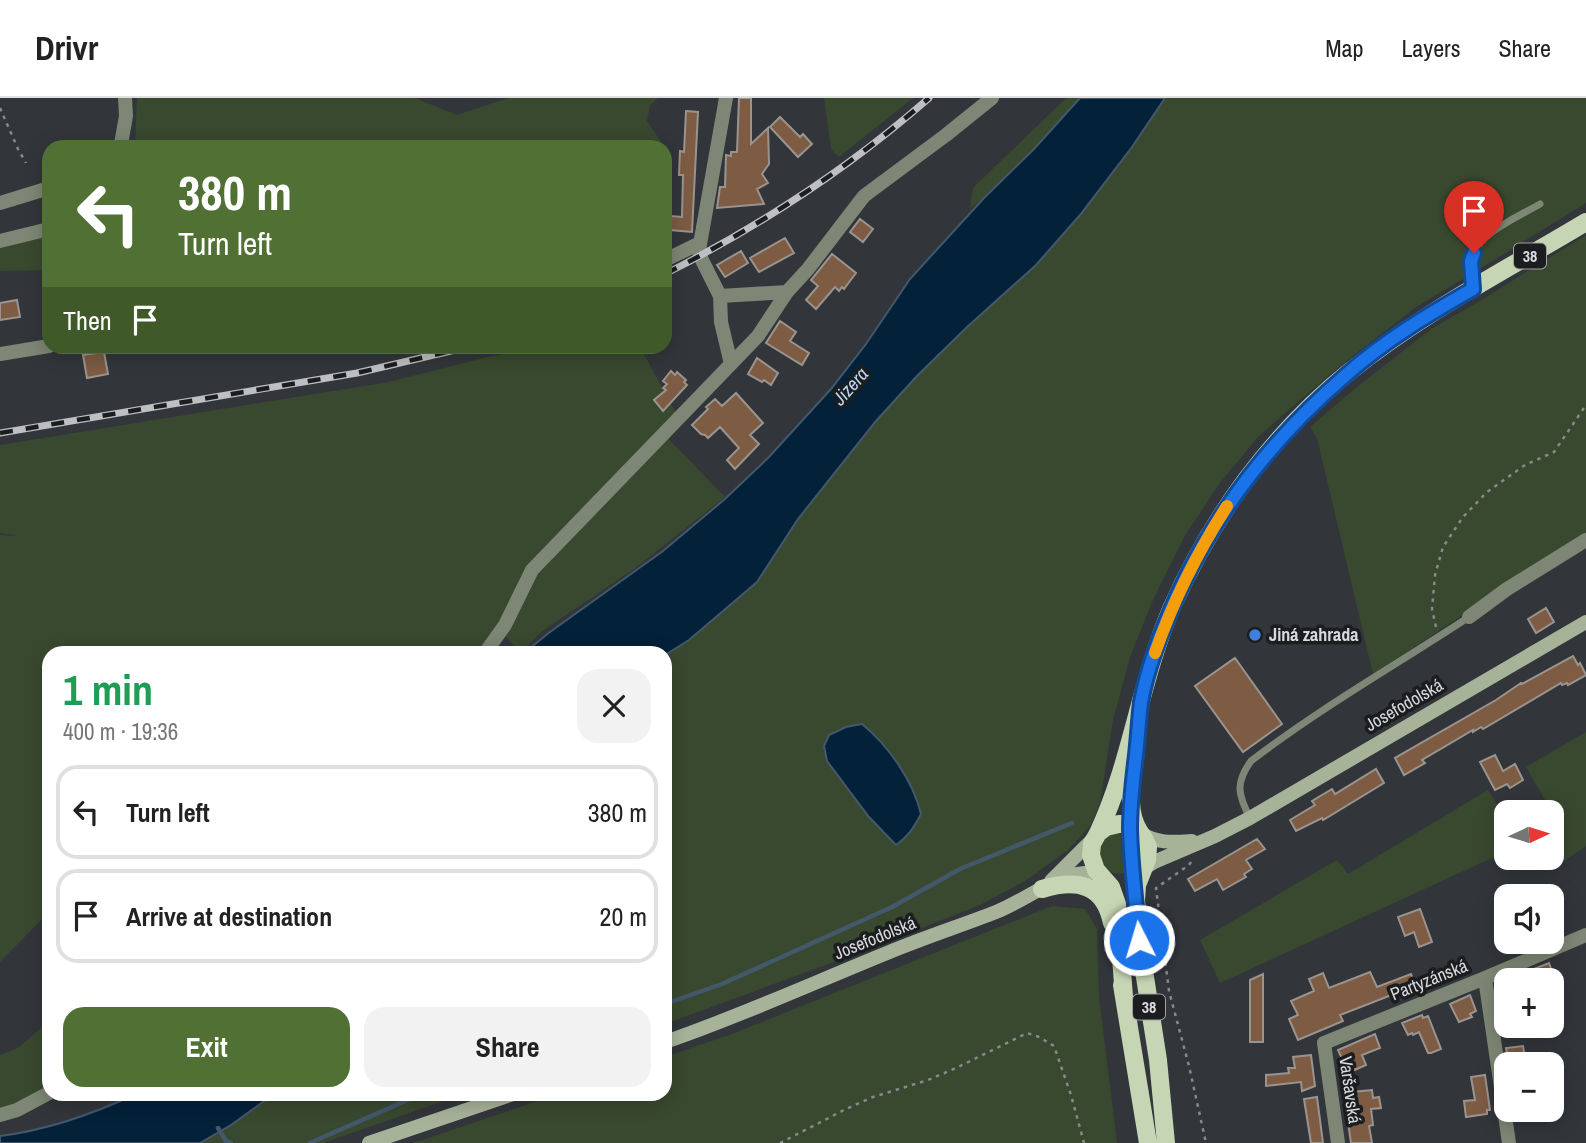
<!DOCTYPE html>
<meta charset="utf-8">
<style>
:root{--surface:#fff;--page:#f2f2f2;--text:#222;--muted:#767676;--line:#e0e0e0;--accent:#507034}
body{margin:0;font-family:"Archivo Narrow",sans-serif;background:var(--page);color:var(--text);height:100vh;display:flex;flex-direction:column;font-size:26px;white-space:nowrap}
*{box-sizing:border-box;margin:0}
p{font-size:23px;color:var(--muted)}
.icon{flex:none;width:38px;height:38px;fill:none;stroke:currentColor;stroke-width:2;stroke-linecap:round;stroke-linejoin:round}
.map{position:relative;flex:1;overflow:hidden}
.details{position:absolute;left:42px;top:548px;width:630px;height:455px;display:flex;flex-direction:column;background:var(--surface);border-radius:21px;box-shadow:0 4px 18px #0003}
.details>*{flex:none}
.guide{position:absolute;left:42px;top:42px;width:630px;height:214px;border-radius:21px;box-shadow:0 4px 18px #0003;background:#507034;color:#fff;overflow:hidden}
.needle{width:46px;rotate:86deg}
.tools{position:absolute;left:1494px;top:702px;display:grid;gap:14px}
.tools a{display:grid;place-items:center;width:70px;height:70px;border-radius:14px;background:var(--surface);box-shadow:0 4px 18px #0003;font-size:35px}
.pin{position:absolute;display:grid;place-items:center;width:60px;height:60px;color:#fff;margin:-72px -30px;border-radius:50% 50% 50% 0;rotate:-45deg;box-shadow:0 0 7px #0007}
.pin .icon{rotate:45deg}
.me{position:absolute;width:77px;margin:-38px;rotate:355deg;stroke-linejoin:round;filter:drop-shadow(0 0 5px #0008)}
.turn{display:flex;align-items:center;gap:24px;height:147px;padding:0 21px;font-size:32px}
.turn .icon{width:91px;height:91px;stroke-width:2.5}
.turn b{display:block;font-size:49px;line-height:60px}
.then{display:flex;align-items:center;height:66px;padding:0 21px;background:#0003;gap:14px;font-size:26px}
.round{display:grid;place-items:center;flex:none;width:74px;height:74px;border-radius:21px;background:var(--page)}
.overview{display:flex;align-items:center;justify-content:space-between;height:119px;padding:0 21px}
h1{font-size:42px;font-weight:700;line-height:52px;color:#1e9e55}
.button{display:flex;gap:14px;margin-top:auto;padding:14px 21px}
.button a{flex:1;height:80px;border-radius:21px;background:var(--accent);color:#fff;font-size:28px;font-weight:700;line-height:80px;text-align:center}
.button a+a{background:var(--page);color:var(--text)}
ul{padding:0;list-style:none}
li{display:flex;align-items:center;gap:21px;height:94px;margin:0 14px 10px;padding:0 7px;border:4px solid var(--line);border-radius:21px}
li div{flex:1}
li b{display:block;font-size:26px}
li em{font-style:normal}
header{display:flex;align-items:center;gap:42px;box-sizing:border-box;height:98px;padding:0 35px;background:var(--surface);border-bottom:2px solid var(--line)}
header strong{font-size:33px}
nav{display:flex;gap:38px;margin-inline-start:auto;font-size:24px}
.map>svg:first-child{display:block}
</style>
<header>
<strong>Drivr</strong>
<nav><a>Map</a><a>Layers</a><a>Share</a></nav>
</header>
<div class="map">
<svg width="1586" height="1045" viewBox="0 0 1586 1045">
<rect width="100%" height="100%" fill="#32363b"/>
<path fill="#39492f" d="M 137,0 L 415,0 L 457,17 L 509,0 L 658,0 L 650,7 L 647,23 L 660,42 L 660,49 L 135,49 Z
M 824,0 L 913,0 L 839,59 L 831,51 Z
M 1066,0 L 1080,0 L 1034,51 L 984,100 L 970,110 L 973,90 Z
M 1165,0 L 1586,0 L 1586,105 L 1466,179 L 1416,209 L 1340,268 L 1292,309 L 1257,340 L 1219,386 L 1183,441 L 1152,504 L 1130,559 L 1113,622 L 1100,705 L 1091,727 L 1068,752 L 1025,783 L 982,806 L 861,854 L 665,926 L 665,557 L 689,542 L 757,484 L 798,421 L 876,323 L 916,279 L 966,230 L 1036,167 L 1080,117 L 1132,49 Z
M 49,135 L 49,172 L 0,173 L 0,148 Z
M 1586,137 L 1586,439 L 1505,489 L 1373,576 L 1317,340 L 1310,329 L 1357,289 L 1431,231 L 1480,203 Z
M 546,249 L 640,249 L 676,315 L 660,332 L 725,399 L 634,471 L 541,534 L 520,555 L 498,529 L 479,555 L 49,555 L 49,814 L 0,864 L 0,437 L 20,438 L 0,435 L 0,347 L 389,284 L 488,259 Z
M 1586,634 L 1586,748 L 1557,768 L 1552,756 L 1552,714 L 1534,714 L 1547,705 L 1526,669 Z
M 1488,692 L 1507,722 L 1507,753 L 1220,885 L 1200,842 L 1337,762 L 1348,776 Z
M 1113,735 L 1125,736 L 1130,773 C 1101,786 1086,748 1113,735 Z
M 1052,808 L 1085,811 L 1097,831 L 1099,899 L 1117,1045 L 414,1045 L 558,996 L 665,996 L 665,959 L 732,936 Z
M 49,923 L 49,987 L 13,1010 L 0,1013 L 0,957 L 18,950 Z
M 274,996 L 464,996 L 323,1045 L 200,1045 L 231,1027 Z"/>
<path fill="#04213a" stroke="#43586b" stroke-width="2" d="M 1080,0 L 1165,0 L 1132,49 L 1080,117 L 1036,167 L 966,230 L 916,279 L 876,323 L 798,421 L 757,484 L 689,542 L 665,557 L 665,555 L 524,555 L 550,534 L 663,453 L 725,401 L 768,360 L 831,291 L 866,246 L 910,181 L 984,100 L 1034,51 Z
M 862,626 C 889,648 913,683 921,716 C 914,729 908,739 896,747 L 869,719 L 827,663 L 824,648 L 829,637 L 846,629 Z
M 136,996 L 274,996 L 231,1027 L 200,1045 L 0,1045 L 0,1038 C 48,1032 93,1016 136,996 Z"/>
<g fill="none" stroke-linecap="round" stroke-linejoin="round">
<path stroke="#43586b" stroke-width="4.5" d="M 665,906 L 722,886 L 892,809 L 960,771 L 1072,725
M 218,1030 L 226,1043 L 231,1045
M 310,1045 L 421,996"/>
</g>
<path fill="#7e5b43" stroke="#9a948f" stroke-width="2" d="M 739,0 L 751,0 L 751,46 L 768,30 L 769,66 L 762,76 L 768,85 L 757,91 L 764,106 L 717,110 L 720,89 L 725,89 L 726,57 L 731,58 L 731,54 L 737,54 Z
M 686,13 L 698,14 L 692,134 L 670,132 L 671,118 L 682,119 L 683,77 L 679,77 L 680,53 L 684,54 Z
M 780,19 L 800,39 L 803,36 L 812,46 L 798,59 L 770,29 Z
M 860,121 L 873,131 L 863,144 L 850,134 Z
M 785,140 L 794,155 L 759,174 L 750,160 Z
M 741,153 L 748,165 L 725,179 L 717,167 Z
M 832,156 L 856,175 L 844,191 L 842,189 L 839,193 L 835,189 L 816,211 L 806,202 L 818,188 L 811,182 Z
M 17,202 L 20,219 L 0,222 L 0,205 Z
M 780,223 L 796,234 L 790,243 L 809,255 L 802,267 L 766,245 Z
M 104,254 L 108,276 L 87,280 L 83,257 Z
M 757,260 L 778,275 L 771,287 L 764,282 L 762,284 L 748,276 Z
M 671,273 L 675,277 L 677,274 L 686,282 L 684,284 L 687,287 L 663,313 L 654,302 L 666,292 L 663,290 L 667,286 L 663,283 Z
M 736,295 L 763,325 L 750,337 L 759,346 L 735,371 L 727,362 L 739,350 L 720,329 L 708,340 L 705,337 L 701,336 L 692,327 L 708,311 L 706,309 L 715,301 L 722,308 Z
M 1546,510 L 1554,524 L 1536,535 L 1528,521 Z
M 1573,558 L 1578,567 L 1580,565 L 1586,577 L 1568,587 L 1567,585 L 1562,587 L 1561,585 L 1483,631 L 1481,629 L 1473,634 L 1473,632 L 1422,662 L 1425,665 L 1404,677 L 1395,660 L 1496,602 L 1521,585 L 1522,586 Z
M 1235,560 L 1282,626 L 1243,654 L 1195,588 Z
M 1495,657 L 1503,673 L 1515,666 L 1523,682 L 1510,690 L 1507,686 L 1495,692 L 1480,664 Z
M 1376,671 L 1384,685 L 1323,722 L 1322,720 L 1296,733 L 1290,722 L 1315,707 L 1312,703 L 1332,691 L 1335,696 Z
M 1257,741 L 1265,751 L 1246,762 L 1252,771 L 1244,776 L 1246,779 L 1223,792 L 1217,781 L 1195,793 L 1188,781 Z
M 1420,811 L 1432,844 L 1419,849 L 1414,834 L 1405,838 L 1398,819 Z
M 1549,865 L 1555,882 L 1535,882 L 1531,872 Z
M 1370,874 L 1377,889 L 1411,876 L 1417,891 L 1401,898 L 1399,894 L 1340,917 L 1343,923 L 1298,942 L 1289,921 L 1298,917 L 1291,903 L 1314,893 L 1309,881 L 1323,875 L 1329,890 Z
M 1263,876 L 1263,944 L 1250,944 L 1250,882 Z
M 1470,897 L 1476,913 L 1470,916 L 1472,919 L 1459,924 L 1450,906 Z
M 1422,917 L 1423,920 L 1428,918 L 1441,951 L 1431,955 L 1428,955 L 1419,934 L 1413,937 L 1412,935 L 1408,937 L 1402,925 Z
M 1375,936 L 1380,950 L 1362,957 L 1366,967 L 1355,972 L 1350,960 L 1343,963 L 1338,952 Z
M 1523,948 L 1526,966 L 1509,966 L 1506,950 Z
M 1311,957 L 1315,988 L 1302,993 L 1301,984 L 1266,988 L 1266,977 L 1289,975 L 1288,970 L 1295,970 L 1293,959 Z
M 1485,977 L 1490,1012 L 1487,1012 L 1487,1016 L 1466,1019 L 1464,1003 L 1475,1002 L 1471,979 Z
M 1372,992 L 1373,1000 L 1379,999 L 1381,1010 L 1371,1011 L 1373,1027 L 1369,1028 L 1372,1045 L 1351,1045 L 1345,1004 L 1353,1003 L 1352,994 Z
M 1317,999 L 1323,1045 L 1311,1045 L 1304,1001 Z"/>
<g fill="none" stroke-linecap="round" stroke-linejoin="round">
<path stroke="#86898d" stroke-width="2.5" stroke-dasharray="3.5 5" stroke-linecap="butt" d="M 0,10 L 18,51 L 26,65
M 1436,529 L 1432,511 L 1435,477 L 1443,449 L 1463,419 L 1487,394 L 1525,367 L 1554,354 L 1586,307
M 1191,764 L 1189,767 L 1156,790 L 1169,893 L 1189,968 L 1206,1045
M 780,1045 L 846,1011 L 873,999 L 928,982 L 956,970 L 1027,935 L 1039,939 L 1054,948 L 1071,997 L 1084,1045"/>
<path stroke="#7e8675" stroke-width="7" d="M 1473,189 C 1472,180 1469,170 1471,161 C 1478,135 1518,119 1540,106
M 1250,720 C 1238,697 1235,685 1251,663 C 1320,610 1396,567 1469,519
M 1130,728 L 1134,779"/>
<path stroke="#7e8675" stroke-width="14" d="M 726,0 L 699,152 L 700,158 L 720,198 L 721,224 L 731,266
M 0,143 L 49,131
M 665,162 L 700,145
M 720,198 L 787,194
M 0,256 L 49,248
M 1469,519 L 1507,491 L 1586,442
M 485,555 L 505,527 L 532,472 L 758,238 L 787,194 L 808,171 L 864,98 L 946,37 L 992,0
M 1485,880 L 1509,1045
M 0,1017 L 17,1012 L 49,995
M 1338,1045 L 1324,945 L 1485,880 L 1586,837"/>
<path stroke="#7e8675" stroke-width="14" d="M 119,49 L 121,46 L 126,18 L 125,0
M 0,105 L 49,90"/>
<path stroke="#a7b399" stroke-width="14" d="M 1141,735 C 1156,746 1175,744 1192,743
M 1143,771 L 1154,764 L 1215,738 L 1250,720 L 1586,524
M 1051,783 L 1096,738
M 665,944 C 741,918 813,885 887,855 C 923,840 960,828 996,814 C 1029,801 1063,770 1099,775
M 369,1045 L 513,996"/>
<path stroke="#c6d6b4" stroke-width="18" d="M 1136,651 C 1134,677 1124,709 1139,733
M 1098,735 C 1132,663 1140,582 1172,509 C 1212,419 1272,336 1349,274 C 1422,215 1506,172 1586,124
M 1042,791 C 1076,781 1104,785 1112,825
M 1122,887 L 1148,1045
M 1124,899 L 1117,806 L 1111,789 L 1096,772 L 1091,757 L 1092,746 L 1098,735 L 1106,729 L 1119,726 L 1127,726 L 1139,733 L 1145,742 L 1148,749 L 1147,762 L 1137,787 L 1136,803 L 1142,860 L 1158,962 L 1166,1045"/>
<defs>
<path id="rail" d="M 665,176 C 760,128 849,70 929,0
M 0,335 L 357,275 L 472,248"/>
</defs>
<use href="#rail" stroke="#bdbfc2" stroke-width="7"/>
<use href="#rail" stroke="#1c1d1f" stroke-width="4.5" stroke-dasharray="13" stroke-linecap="butt"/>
</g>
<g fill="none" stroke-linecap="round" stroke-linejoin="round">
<defs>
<path id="route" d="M 1139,842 C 1136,805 1131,768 1130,731 C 1130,706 1133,681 1136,657 C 1138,639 1139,621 1141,604 C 1148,566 1163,529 1179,494 C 1218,410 1276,337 1346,277 C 1384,243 1429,216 1473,191 L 1471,163 L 1474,155"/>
</defs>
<use href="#route" stroke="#114b97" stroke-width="18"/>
<use href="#route" stroke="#1a73e8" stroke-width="12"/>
<path stroke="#f59e0b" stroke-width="12" d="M 1155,555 C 1173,503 1197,455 1227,408"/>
</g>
<circle fill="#3f7fe0" stroke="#1c1d1f" stroke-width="2.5" cx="1255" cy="537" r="7"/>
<g text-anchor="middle" stroke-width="7" stroke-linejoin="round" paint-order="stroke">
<g fill="#1c1d1f" stroke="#9fa1a3" stroke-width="2">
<rect x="1514" y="145.5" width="32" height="25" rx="5"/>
<rect x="1133" y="896.5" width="32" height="25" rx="5"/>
</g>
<g font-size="16" font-weight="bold" fill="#d7d9dc">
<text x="1530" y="164">38</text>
<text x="1149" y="915">38</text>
</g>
<g font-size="18" font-weight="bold" fill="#d7d9dc" stroke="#1c1d1f" text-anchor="start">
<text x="1269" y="543">Jiná zahrada</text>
</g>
<g font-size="18" fill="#d7d9dc" stroke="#1c1d1f">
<text transform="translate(1404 607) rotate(-30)" y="6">Josefodolská</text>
<text transform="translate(875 840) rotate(-22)" y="6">Josefodolská</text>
<text transform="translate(1429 882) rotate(-22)" y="6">Partyzánská</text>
<text transform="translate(1350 992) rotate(82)" y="6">Varšavská</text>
</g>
<g font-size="19" font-style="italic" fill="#b8d7f5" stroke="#1c1d1f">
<text transform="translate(850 288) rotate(-48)" y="7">Jizera</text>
</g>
</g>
</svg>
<div class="tools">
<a><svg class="needle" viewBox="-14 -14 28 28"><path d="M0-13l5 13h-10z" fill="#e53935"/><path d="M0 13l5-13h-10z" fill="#767676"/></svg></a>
<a><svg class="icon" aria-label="sound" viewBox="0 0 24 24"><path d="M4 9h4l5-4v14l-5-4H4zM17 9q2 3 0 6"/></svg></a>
<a>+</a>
<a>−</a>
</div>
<div class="pin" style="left:1474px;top:155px;background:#d93025"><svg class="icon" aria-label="arrive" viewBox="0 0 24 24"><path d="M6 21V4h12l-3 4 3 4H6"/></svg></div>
<svg class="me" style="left:1139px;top:842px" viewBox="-20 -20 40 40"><circle r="17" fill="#1a73e8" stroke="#fff" stroke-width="3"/><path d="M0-11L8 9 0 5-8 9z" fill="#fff"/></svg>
<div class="guide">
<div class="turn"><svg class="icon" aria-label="left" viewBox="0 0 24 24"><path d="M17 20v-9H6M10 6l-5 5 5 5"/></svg><div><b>380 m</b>Turn left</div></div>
<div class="then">Then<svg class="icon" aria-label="arrive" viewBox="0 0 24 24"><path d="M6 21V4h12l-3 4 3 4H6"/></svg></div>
</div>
<section class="details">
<div class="overview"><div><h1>1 min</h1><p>400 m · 19:36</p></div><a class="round"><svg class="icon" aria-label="close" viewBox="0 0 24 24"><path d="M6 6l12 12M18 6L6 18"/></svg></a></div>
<ul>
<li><svg class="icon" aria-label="left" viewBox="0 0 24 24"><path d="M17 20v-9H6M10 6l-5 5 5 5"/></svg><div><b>Turn left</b></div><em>380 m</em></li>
<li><svg class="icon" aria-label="arrive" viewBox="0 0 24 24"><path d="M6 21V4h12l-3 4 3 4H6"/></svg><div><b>Arrive at destination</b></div><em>20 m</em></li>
</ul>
<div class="button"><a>Exit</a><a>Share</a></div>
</section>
</div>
